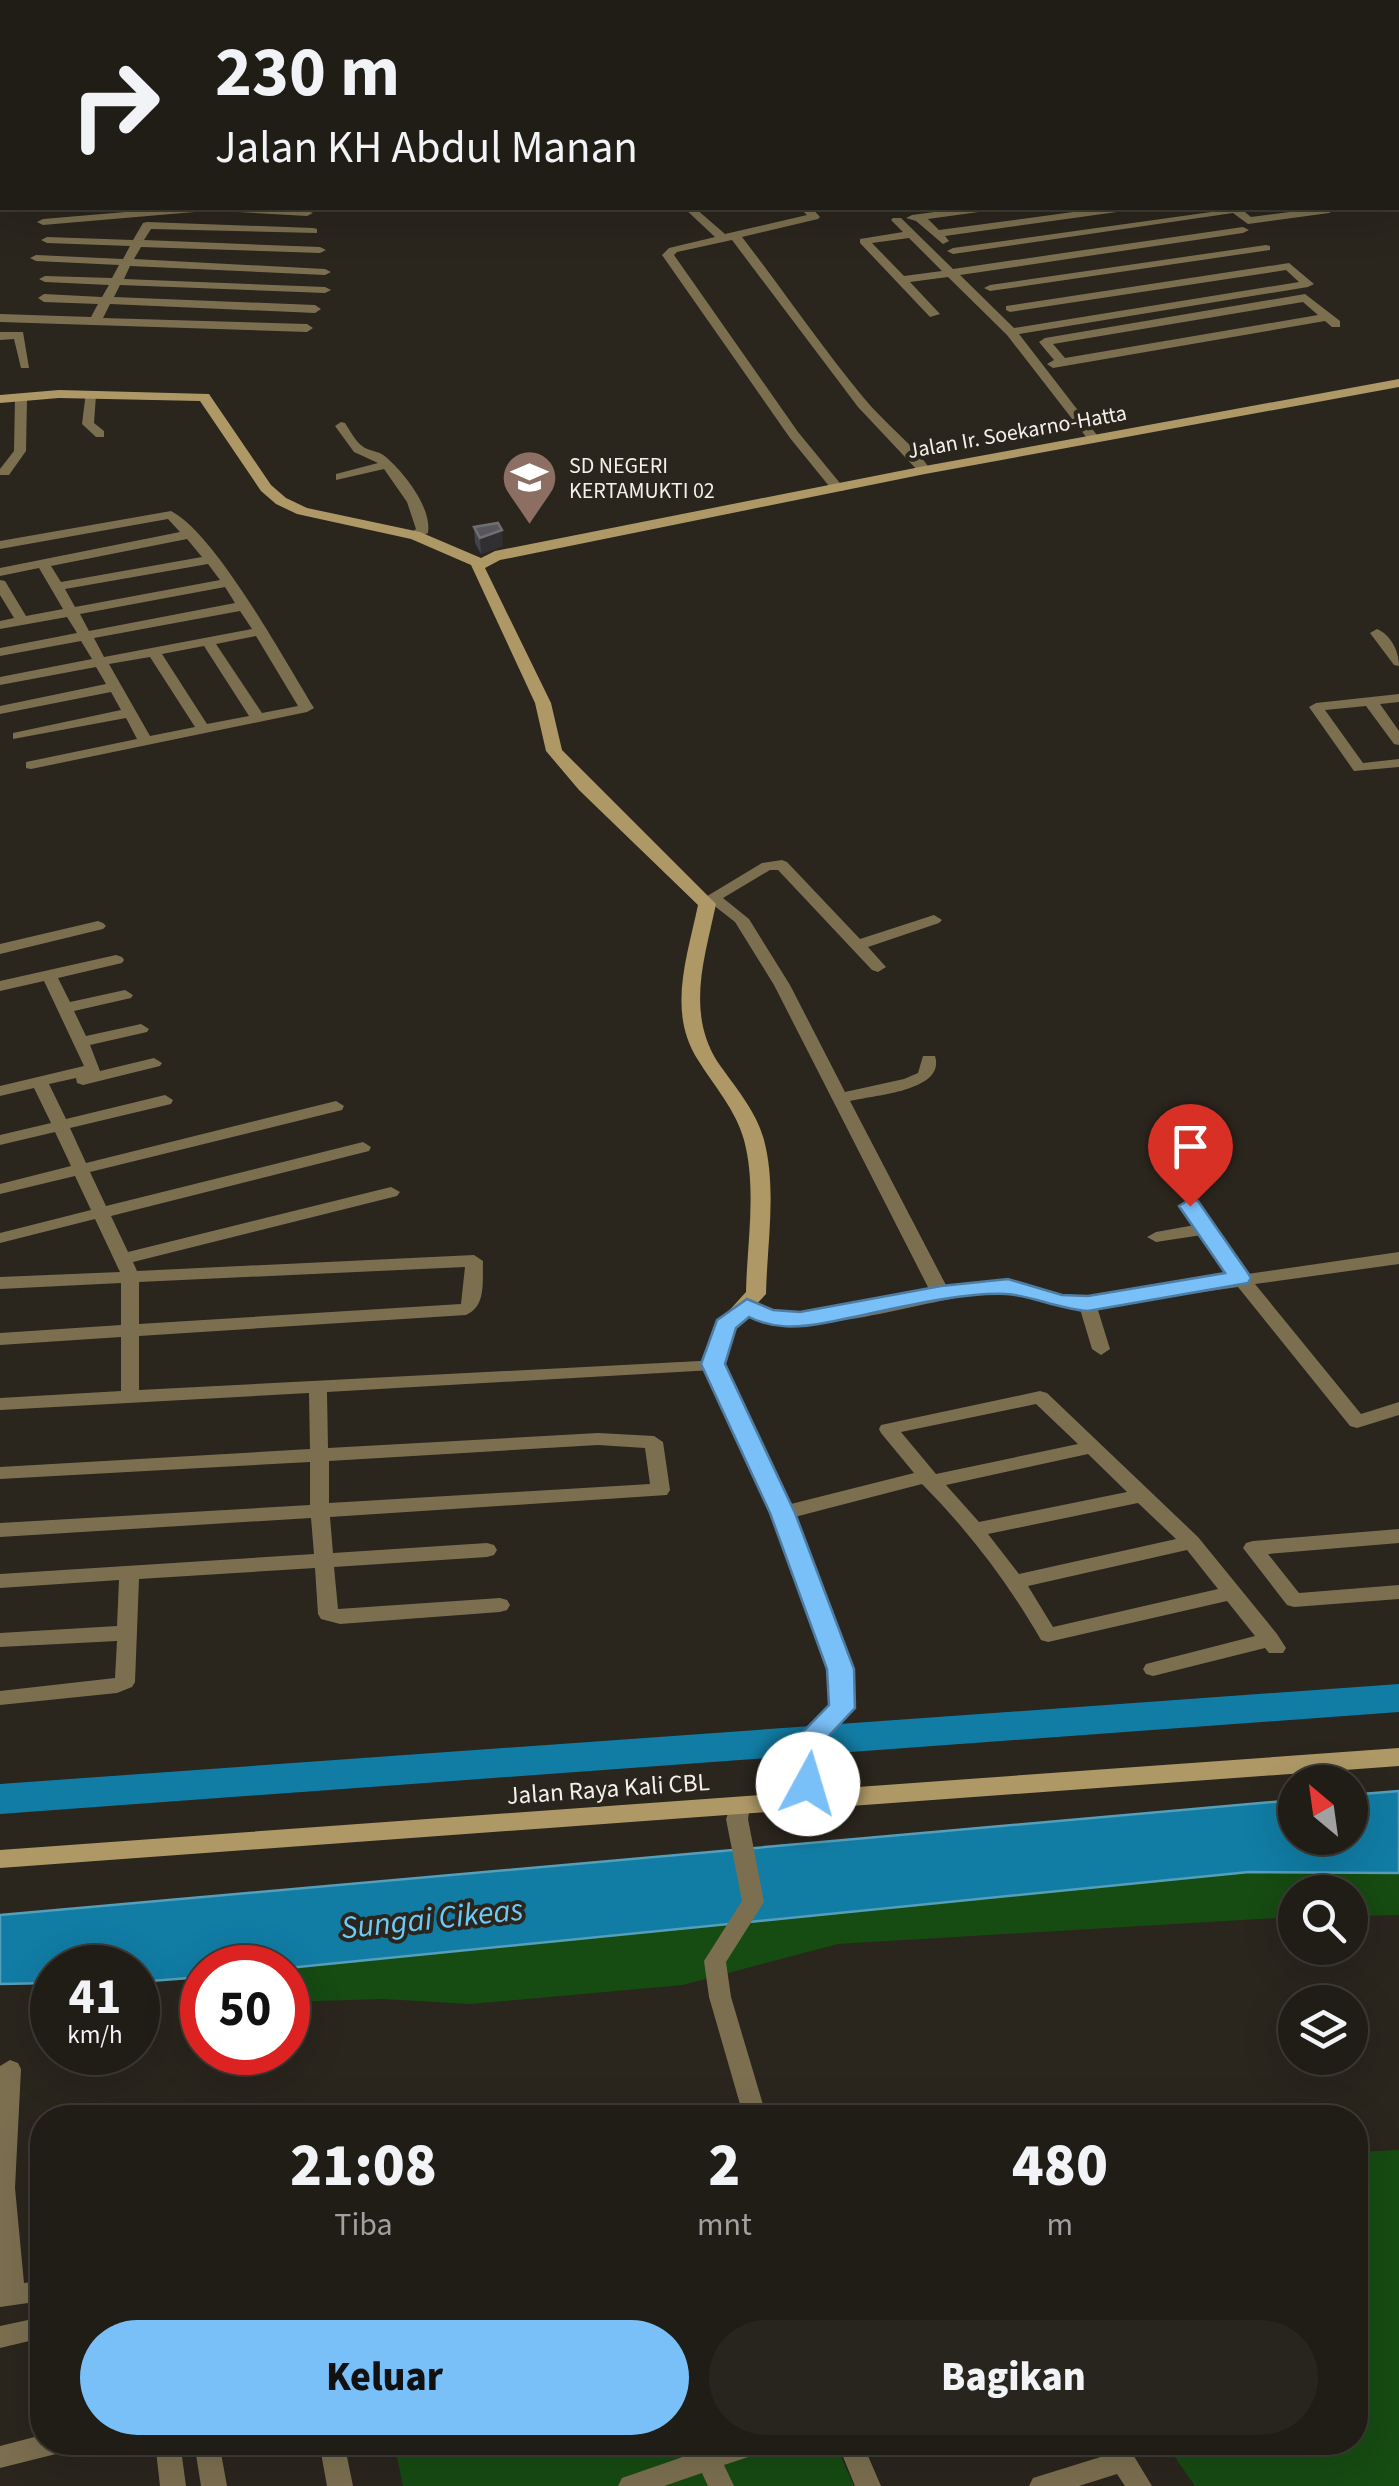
<!DOCTYPE html>
<html lang="id">
<style>
:root{--surface:#201c16;--page:#28251f;--text:#f1f3f6;--muted:#a2a1a1;--line:#3d3a35;--accent:#79bff8}
body{margin:0;font-family:"Source Sans 3",sans-serif;background:var(--page);color:var(--text);height:100vh;display:flex;flex-direction:column;font-size:38px;white-space:nowrap}
*{box-sizing:border-box;margin:0}
p{font-size:32px;color:var(--muted)}
.icon{flex:none;width:55px;height:55px;fill:none;stroke:currentColor;stroke-width:2;stroke-linecap:round;stroke-linejoin:round}
.map{position:relative;flex:1;overflow:hidden}
.sheet{position:absolute;left:30px;top:2105px;width:1338px;height:350px;display:flex;flex-direction:column;background:var(--surface);border-radius:40px;box-shadow:0 10px 40px #0002,0 0 0 2px var(--line)}
.sheet>*{flex:none}
.banner{position:absolute;left:0px;top:0px;width:1400px;height:210px;box-shadow:0 10px 40px #0002,0 0 0 2px var(--line);background:#201c16;color:var(--text);overflow:hidden}
.needle{width:65px;rotate:331deg}
.buttons{position:absolute;left:1278px;top:1765px;display:grid;gap:20px}
.buttons a{display:grid;place-items:center;width:90px;height:90px;border-radius:50%;background:var(--surface);box-shadow:0 10px 40px #0002,0 0 0 2px var(--line);font-size:50px}
.speed{position:absolute;left:30px;top:1945px;display:flex;gap:20px;font-size:50px;font-weight:700;text-align:center}
.speed>*{display:grid;place-content:center;width:130px;height:130px;border-radius:50%;background:var(--surface);box-shadow:0 10px 40px #0002,0 0 0 2px var(--line);line-height:1}
.speed small{font-size:25px;font-weight:400}
.speed .limit{border:15px solid #d22;background:#fff;color:#111}
.pin{position:absolute;display:grid;place-items:center;width:85px;height:85px;color:#fff;margin:-102px -42px;border-radius:50% 50% 50% 0;rotate:-45deg;box-shadow:0 0 10px #0007}
.pin .icon{rotate:45deg}
.me{position:absolute;width:110px;margin:-55px;rotate:6deg;stroke-linejoin:round;filter:drop-shadow(0 0 8px #0008)}
.turn{display:flex;align-items:center;gap:35px;height:210px;padding:0 50px;font-size:45px}
.turn .icon{width:130px;height:130px;stroke-width:2.5}
.turn b{display:block;font-size:70px;line-height:85px}
.eta{display:flex;justify-content:space-evenly;align-items:center;height:170px;text-align:center}
.eta b{font-size:60px;font-weight:800;line-height:70px}
.cta{display:flex;gap:20px;margin-top:auto;padding:20px 50px}
.cta a{flex:1;height:115px;border-radius:60px;background:var(--accent);color:#111;font-size:40px;font-weight:800;line-height:115px;text-align:center}
.cta a+a{background:var(--page);color:var(--text)}
.map>svg:first-child{display:block}
</style>
<div class="map">
<svg width="1399" height="2486" viewBox="0 0 1399 2486">
<rect width="100%" height="100%" fill="#2a251d"/>
<path fill="#164b12" d="M 1249,1872 L 1399,1873 L 1399,1915 L 1350,1916 L 1350,1892 L 1295,1892 L 1295,1917 L 838,1944 L 683,1985 L 471,2004 L 382,1999 L 288,2002 L 288,1968 Z
M 1399,2150 L 1399,2486 L 1195,2486 L 1165,2443 L 1355,2442 L 1355,2152 Z
M 394,2443 L 835,2443 L 854,2486 L 403,2486 Z"/>
<path fill="#117ca4" stroke="#559fba" stroke-width="2.5" d="M 1399,1791 L 1399,1873 L 1249,1872 L 288,1968 L 202,1968 L 202,1977 L 138,1982 L 138,1968 L 52,1968 L 52,1983 L 0,1984 L 0,1915 L 1295,1800 L 1295,1838 L 1350,1838 L 1350,1795 Z"/>
<g fill="none" stroke-linecap="round" stroke-linejoin="round">
<path fill="#117ca4" fill-rule="evenodd" d="M 1399,1684 L 1399,1712 L 0,1814 L 0,1784 Z"/>
<path fill="#7c6f50" fill-rule="evenodd" d="M 19,0 L 45,0 L 42,2 L 18,2 Z
M 48,0 L 59,0 L 60,2 L 50,2 Z
M 113,0 L 139,0 L 136,2 L 112,2 Z
M 156,0 L 167,0 L 168,2 L 158,2 Z
M 234,0 L 244,0 L 245,2 L 235,2 Z
M 315,0 L 345,0 L 342,2 L 314,2 Z
M 397,0 L 408,0 L 409,2 L 399,2 Z
M 591,0 L 602,0 L 603,2 L 593,2 Z
M 768,0 L 789,0 L 790,1 L 767,2 Z
M 1054,0 L 1066,0 L 1067,2 L 1056,2 Z
M 1097,0 L 1109,0 L 1110,2 L 1099,2 Z
M 1140,0 L 1152,0 L 1153,2 L 1142,2 Z
M 1183,0 L 1195,0 L 1196,2 L 1185,2 Z
M 1339,0 L 1372,0 L 1369,2 L 1338,2 Z
M 0,3 L 2,3 L 2,9 L 0,9 Z
M 0,37 L 2,38 L 2,46 L 0,46 Z
M 1398,49 L 1399,49 L 1399,56 L 1398,56 Z
M 0,65 L 2,65 L 2,71 L 0,71 Z
M 1398,83 L 1399,83 L 1399,90 L 1398,90 Z
M 0,139 L 2,139 L 2,148 L 0,148 Z
M 1398,185 L 1399,185 L 1399,192 L 1398,192 Z
M 173,208 L 212,208 L 206,211 L 43,225 L 37,222 L 43,219 Z
M 213,208 C 238,206 291,203 313,213 L 307,216 L 219,211 Z
M 684,208 L 695,208 L 725,234 L 807,215 L 800,208 L 812,208 L 820,217 L 818,219 L 742,237 C 783,290 820,345 863,397 C 884,423 912,443 931,470 L 930,473 L 920,473 L 858,407 L 732,240 L 677,252 L 674,255 L 798,432 L 844,488 L 843,491 L 833,491 L 790,438 L 662,255 L 669,248 L 715,237 Z
M 965,208 L 992,208 L 986,211 L 928,219 L 939,230 L 1103,208 L 1130,208 L 1124,211 L 945,236 L 949,241 L 943,244 L 916,221 L 906,218 L 912,215 Z
M 1240,208 L 1251,217 L 1322,208 L 1335,210 L 1329,213 L 1248,224 L 1233,213 L 953,254 L 947,251 L 953,248 Z
M 893,218 L 901,218 L 953,269 L 1243,227 L 1249,230 L 1243,233 L 960,275 L 1014,328 L 1299,282 L 1286,270 L 1010,312 L 1006,310 L 1006,306 L 1289,263 L 1314,284 L 1308,287 L 1019,334 L 1100,439 L 1094,443 L 1090,442 L 1007,335 L 948,277 L 910,282 L 940,314 L 930,317 L 860,243 L 860,239 L 903,232 L 891,220 ZM 909,238 L 942,271 L 904,276 L 872,243 Z
M 147,222 L 313,228 L 317,229 L 317,233 L 151,229 L 144,240 L 320,247 L 326,250 L 320,253 L 141,247 L 134,259 L 325,269 L 331,272 L 325,275 L 130,266 L 124,279 L 325,287 L 331,290 L 325,293 L 120,285 L 114,297 L 315,305 L 321,309 L 315,313 L 110,304 L 103,318 L 307,324 L 313,328 L 307,332 L 0,322 L 0,314 L 91,317 L 98,304 L 44,302 L 38,298 L 44,294 L 102,297 L 109,285 L 45,282 L 39,279 L 45,276 L 112,278 L 119,265 L 36,261 L 30,258 L 36,255 L 123,259 L 130,246 L 47,243 L 41,240 L 47,237 L 133,240 L 143,223 Z
M 1266,245 L 1270,246 L 1270,250 L 990,291 L 984,288 L 990,285 Z
M 1305,294 L 1340,321 L 1340,327 L 1332,327 L 1325,321 L 1053,368 L 1047,364 L 1054,360 L 1039,342 L 1045,338 ZM 1303,302 L 1318,315 L 1065,358 L 1053,344 Z
M 0,332 L 23,332 L 29,368 L 21,368 L 14,339 L 0,340 Z
M 86,392 L 96,395 L 94,423 L 104,431 L 104,437 L 96,437 L 82,424 Z
M 21,394 L 27,398 L 26,451 L 9,475 L 0,475 L 0,469 L 14,451 L 15,398 Z
M 341,422 L 345,423 C 351,432 356,443 365,448 C 373,452 380,451 387,458 C 405,474 432,508 428,533 L 415,539 L 408,535 L 416,529 L 407,502 L 384,469 L 336,480 L 336,474 L 378,463 L 354,452 L 335,426 Z
M 171,511 C 215,533 285,661 314,708 L 307,712 L 31,769 L 26,768 L 26,762 L 137,739 L 126,718 L 13,739 L 13,733 L 121,710 L 111,692 L 0,714 L 0,706 L 106,684 L 96,667 L 0,685 L 0,677 L 92,659 L 81,641 L 0,656 L 0,648 L 77,633 L 67,617 L 0,629 L 0,621 L 14,618 L 0,595 L 0,580 L 5,581 L 26,616 L 63,609 L 39,568 L 0,576 L 0,568 L 180,532 L 168,519 L 0,549 L 0,541 ZM 187,539 L 202,557 L 61,582 L 51,566 ZM 208,564 L 220,580 L 75,607 L 65,589 ZM 225,587 L 235,603 L 89,631 L 80,614 ZM 240,611 L 252,629 L 104,657 L 94,638 ZM 256,636 L 298,706 L 262,713 L 216,644 ZM 204,646 L 249,716 L 207,724 L 162,654 ZM 150,657 L 195,727 L 150,736 L 109,664 Z
M 1377,629 C 1391,635 1399,651 1399,666 L 1394,665 L 1370,633 Z
M 1399,694 L 1399,702 L 1380,704 L 1399,731 L 1399,745 L 1394,744 L 1366,706 L 1325,710 L 1363,763 L 1399,759 L 1399,767 L 1354,771 L 1309,707 L 1316,703 Z
M 782,860 L 787,862 L 860,939 L 934,915 L 942,920 L 939,923 L 868,947 L 886,967 L 878,972 L 872,970 L 778,870 L 770,870 L 723,898 L 749,919 L 790,985 L 845,1092 L 904,1079 L 918,1073 L 923,1056 L 935,1056 C 946,1091 875,1095 850,1101 L 948,1289 L 1004,1281 L 1058,1296 L 1087,1297 L 1230,1277 L 1202,1235 L 1156,1242 L 1147,1237 L 1156,1232 L 1195,1225 L 1181,1205 L 1190,1200 L 1196,1201 L 1247,1274 L 1399,1252 L 1399,1264 L 1255,1284 L 1361,1414 L 1399,1402 L 1399,1415 L 1357,1428 L 1350,1426 L 1238,1287 L 1097,1307 L 1110,1349 L 1101,1355 L 1092,1349 L 1080,1309 C 1053,1308 1030,1293 1004,1292 C 941,1291 786,1354 738,1306 L 747,1300 C 755,1303 761,1307 769,1309 C 809,1321 890,1301 931,1293 L 774,985 L 735,922 L 712,904 L 702,904 L 699,901 L 762,863 Z
M 98,921 L 103,923 L 106,926 L 103,929 L 0,954 L 0,944 Z
M 116,955 L 122,957 L 124,960 L 122,963 L 58,978 L 70,1002 L 125,990 L 133,995 L 131,998 L 74,1011 L 86,1036 L 141,1024 L 149,1029 L 147,1032 L 90,1045 L 100,1071 L 154,1058 L 162,1063 L 160,1066 L 83,1085 L 77,1083 L 76,1078 L 49,1084 L 66,1119 L 165,1095 L 173,1100 L 171,1104 L 70,1128 L 86,1163 L 336,1101 L 344,1106 L 342,1110 L 90,1172 L 106,1206 L 363,1142 L 371,1147 L 369,1151 L 111,1216 L 128,1252 L 391,1187 L 400,1192 L 397,1196 L 133,1262 L 137,1271 L 474,1255 L 483,1261 C 482,1281 487,1306 466,1315 L 139,1336 L 139,1390 L 719,1360 L 722,1364 L 713,1370 L 327,1392 L 328,1448 L 598,1433 L 654,1436 L 663,1442 L 670,1490 L 667,1495 L 330,1517 L 333,1553 L 487,1543 L 494,1545 L 497,1550 L 494,1555 L 487,1557 L 334,1567 L 338,1609 L 500,1598 L 507,1600 L 510,1605 L 507,1610 L 500,1612 L 340,1624 L 321,1619 L 318,1614 L 315,1568 L 139,1579 L 135,1682 L 132,1687 L 117,1693 L 0,1705 L 0,1691 L 115,1678 L 117,1641 L 0,1647 L 0,1633 L 117,1626 L 119,1580 L 0,1588 L 0,1574 L 314,1554 L 311,1518 L 0,1537 L 0,1523 L 310,1505 L 310,1462 L 0,1479 L 0,1467 L 310,1449 L 309,1393 L 0,1410 L 0,1398 L 121,1391 L 121,1337 L 0,1345 L 0,1333 L 121,1325 L 121,1283 L 0,1289 L 0,1277 L 120,1272 L 95,1219 L 0,1243 L 0,1233 L 91,1210 L 75,1176 L 0,1194 L 0,1184 L 71,1166 L 55,1132 L 0,1145 L 0,1135 L 51,1123 L 34,1088 L 0,1096 L 0,1086 L 84,1066 L 44,981 L 0,991 L 0,981 ZM 465,1267 L 461,1304 L 139,1324 L 139,1282 ZM 598,1445 L 645,1448 L 650,1484 L 329,1503 L 329,1461 Z
M 1040,1391 L 1047,1393 L 1198,1537 L 1277,1634 L 1286,1648 L 1283,1653 L 1269,1653 L 1265,1648 L 1153,1676 L 1146,1674 L 1143,1669 L 1146,1664 L 1255,1636 L 1227,1601 L 1048,1642 L 1041,1640 C 1009,1584 968,1530 922,1484 L 783,1520 L 776,1518 L 773,1513 L 776,1508 L 783,1506 L 914,1473 L 881,1433 L 879,1429 L 881,1425 ZM 1036,1404 L 1078,1444 L 936,1474 L 901,1432 ZM 1088,1454 L 1127,1492 L 979,1522 L 946,1485 ZM 1138,1503 L 1176,1539 L 1019,1574 L 988,1534 ZM 1187,1550 L 1218,1589 L 1053,1627 L 1028,1586 Z
M 1399,1529 L 1399,1543 L 1268,1554 L 1299,1593 L 1399,1585 L 1399,1599 L 1294,1607 L 1287,1605 L 1243,1548 L 1246,1543 L 1253,1541 Z
M 740,1798 L 747,1800 L 750,1806 L 748,1819 L 764,1902 L 726,1962 L 731,1997 L 767,2118 L 744,2118 L 709,1997 L 704,1961 L 742,1901 L 726,1819 L 733,1800 Z
M 10,2060 L 18,2063 L 21,2069 L 15,2188 L 24,2283 L 42,2281 L 42,2301 L 0,2307 L 0,2066 Z
M 42,2317 L 42,2338 L 0,2348 L 0,2326 Z
M 42,2435 L 42,2442 L 72,2442 L 69,2450 L 60,2453 L 0,2468 L 0,2446 Z
M 155,2442 L 180,2442 L 186,2486 L 160,2486 Z
M 194,2442 L 219,2442 L 227,2486 L 201,2486 Z
M 319,2442 L 344,2442 L 353,2486 L 327,2486 Z
M 726,2442 L 772,2442 L 769,2450 L 724,2465 L 734,2486 L 708,2486 L 702,2473 L 664,2486 L 618,2486 L 622,2478 Z
M 837,2442 L 862,2442 L 881,2486 L 855,2486 Z
M 1123,2450 L 1132,2453 L 1152,2486 L 1125,2486 L 1117,2474 L 1079,2486 L 1029,2486 L 1033,2478 Z"/>
<path fill="#ae9866" fill-rule="evenodd" d="M 1399,379 L 1399,387 L 925,474 L 500,560 L 485,568 L 551,703 L 562,750 L 716,904 C 705,957 686,1011 717,1061 C 734,1086 756,1110 764,1140 C 777,1189 767,1244 766,1294 L 735,1327 L 723,1364 L 794,1513 L 851,1669 L 854,1708 L 822,1741 L 820,1784 L 816,1790 L 1399,1748 L 1399,1766 L 0,1868 L 0,1850 L 787,1793 L 796,1782 L 798,1738 L 830,1705 L 829,1669 L 772,1513 L 703,1364 L 716,1325 L 746,1292 C 747,1243 757,1189 744,1140 C 736,1110 714,1086 698,1060 C 667,1012 687,958 698,905 L 579,790 L 546,751 L 535,703 L 471,565 L 411,539 L 297,514 L 276,504 L 261,491 L 200,401 L 59,398 L 0,403 L 0,395 L 59,390 L 209,394 L 271,485 L 286,498 L 307,508 L 420,532 L 481,558 L 495,551 L 925,466 Z"/>
</g>
<path fill="#43434b" d="M 474,527 L 503,546 L 481,554 L 475,543 Z"/>
<path fill="#312f31" d="M 502,530 L 503,546 L 481,554 L 480,538 Z"/>
<path fill="#56565c" stroke="#6f6e73" stroke-width="2.5" d="M 498,523 L 502,530 L 480,538 L 474,527 Z"/>
<path fill="#79bff8" stroke="#4f7ca1" stroke-width="2.5" d="M 1190,1199 L 1198,1201 L 1248,1273 L 1251,1278 L 1248,1283 L 1088,1311 C 1058,1309 1031,1295 1006,1294 C 952,1292 878,1313 824,1323 C 798,1328 773,1329 749,1317 L 736,1328 L 725,1364 L 795,1513 L 854,1669 L 855,1708 L 824,1741 L 821,1784 L 817,1791 L 798,1791 L 794,1784 L 797,1738 L 829,1705 L 827,1669 L 770,1513 L 701,1364 L 717,1320 L 747,1299 L 773,1310 L 800,1312 L 941,1286 L 1008,1279 L 1062,1295 L 1088,1296 L 1225,1273 L 1179,1206 Z"/>
<defs>
<symbol id="school-pin" viewBox="-11 -11 22 30"><path d="M0 17L-7.5 6A9.5 9.5 0 1 1 7.5 6Z" fill="#8d6e63" stroke="#2a251d"/><path d="M0-5L7-2L0 1L-7-2ZM-4 1L0 2.5L4 1V4Q0 6-4 4Z" fill="#fff"/></symbol>
</defs>
<g fill-rule="evenodd">
<use href="#school-pin" x="498" y="446" width="63" height="86"/>
</g>
<g text-anchor="middle" stroke-width="8" stroke-linejoin="round" paint-order="stroke">
<g font-size="22" fill="#f4f1ec" stroke="#2a251d">
<text transform="translate(1017 431) rotate(-10)" y="8">Jalan Ir. Soekarno-Hatta</text>
</g>
<g font-size="22" fill="#f4f1ec" stroke="#2a251d" text-anchor="start">
<text x="569" y="473">SD NEGERI<tspan x="569" dy="25">KERTAMUKTI 02</tspan></text>
</g>
<g font-size="25" fill="#f4f1ec" stroke="#2a251d">
<text transform="translate(608 1788) rotate(-4)" y="9">Jalan Raya Kali CBL</text>
</g>
<g font-size="32" font-style="italic" fill="#6dcbf7" stroke="#2a251d">
<text transform="translate(432 1918) rotate(-6)" y="11">Sungai Cikeas</text>
</g>
</g>
</svg>
<div class="buttons">
<a><svg class="needle" viewBox="-14 -14 28 28"><path d="M0-13l5 13h-10z" fill="#e53935"/><path d="M0 13l5-13h-10z" fill="#a2a1a1"/></svg></a>
<a><svg class="icon" aria-label="search" viewBox="0 0 24 24"><circle cx="10" cy="10" r="6"/><path d="M15 15l6 6"/></svg></a>
<a><svg class="icon" aria-label="layers" viewBox="0 0 24 24"><path d="M12 4l9 5-9 5-9-5zM3 14l9 5 9-5"/></svg></a>
</div>
<div class="speed"><div>41<small>km/h</small></div><div class="limit">50</div></div>
<div class="pin" style="left:1190px;top:1206px;background:#d93025"><svg class="icon" aria-label="arrive" viewBox="0 0 24 24"><path d="M6 21V4h12l-3 4 3 4H6"/></svg></div>
<svg class="me" style="left:808px;top:1784px" viewBox="-20 -20 40 40"><circle r="19" fill="#fff"/><path d="M0-13L10 11 0 6-10 11z" fill="#79bff8"/></svg>
<div class="banner">
<div class="turn"><svg class="icon" aria-label="right" viewBox="0 0 24 24"><path d="M7 20v-9h11M14 6l5 5-5 5"/></svg><div><b>230 m</b>Jalan KH Abdul Manan</div></div>
</div>
<section class="sheet">
<div class="eta">
<div><b>21:08</b><p>Tiba</p></div>
<div><b>2</b><p>mnt</p></div>
<div><b>480</b><p>m</p></div>
</div>
<div class="cta"><a>Keluar</a><a>Bagikan</a></div>
</section>
</div>
